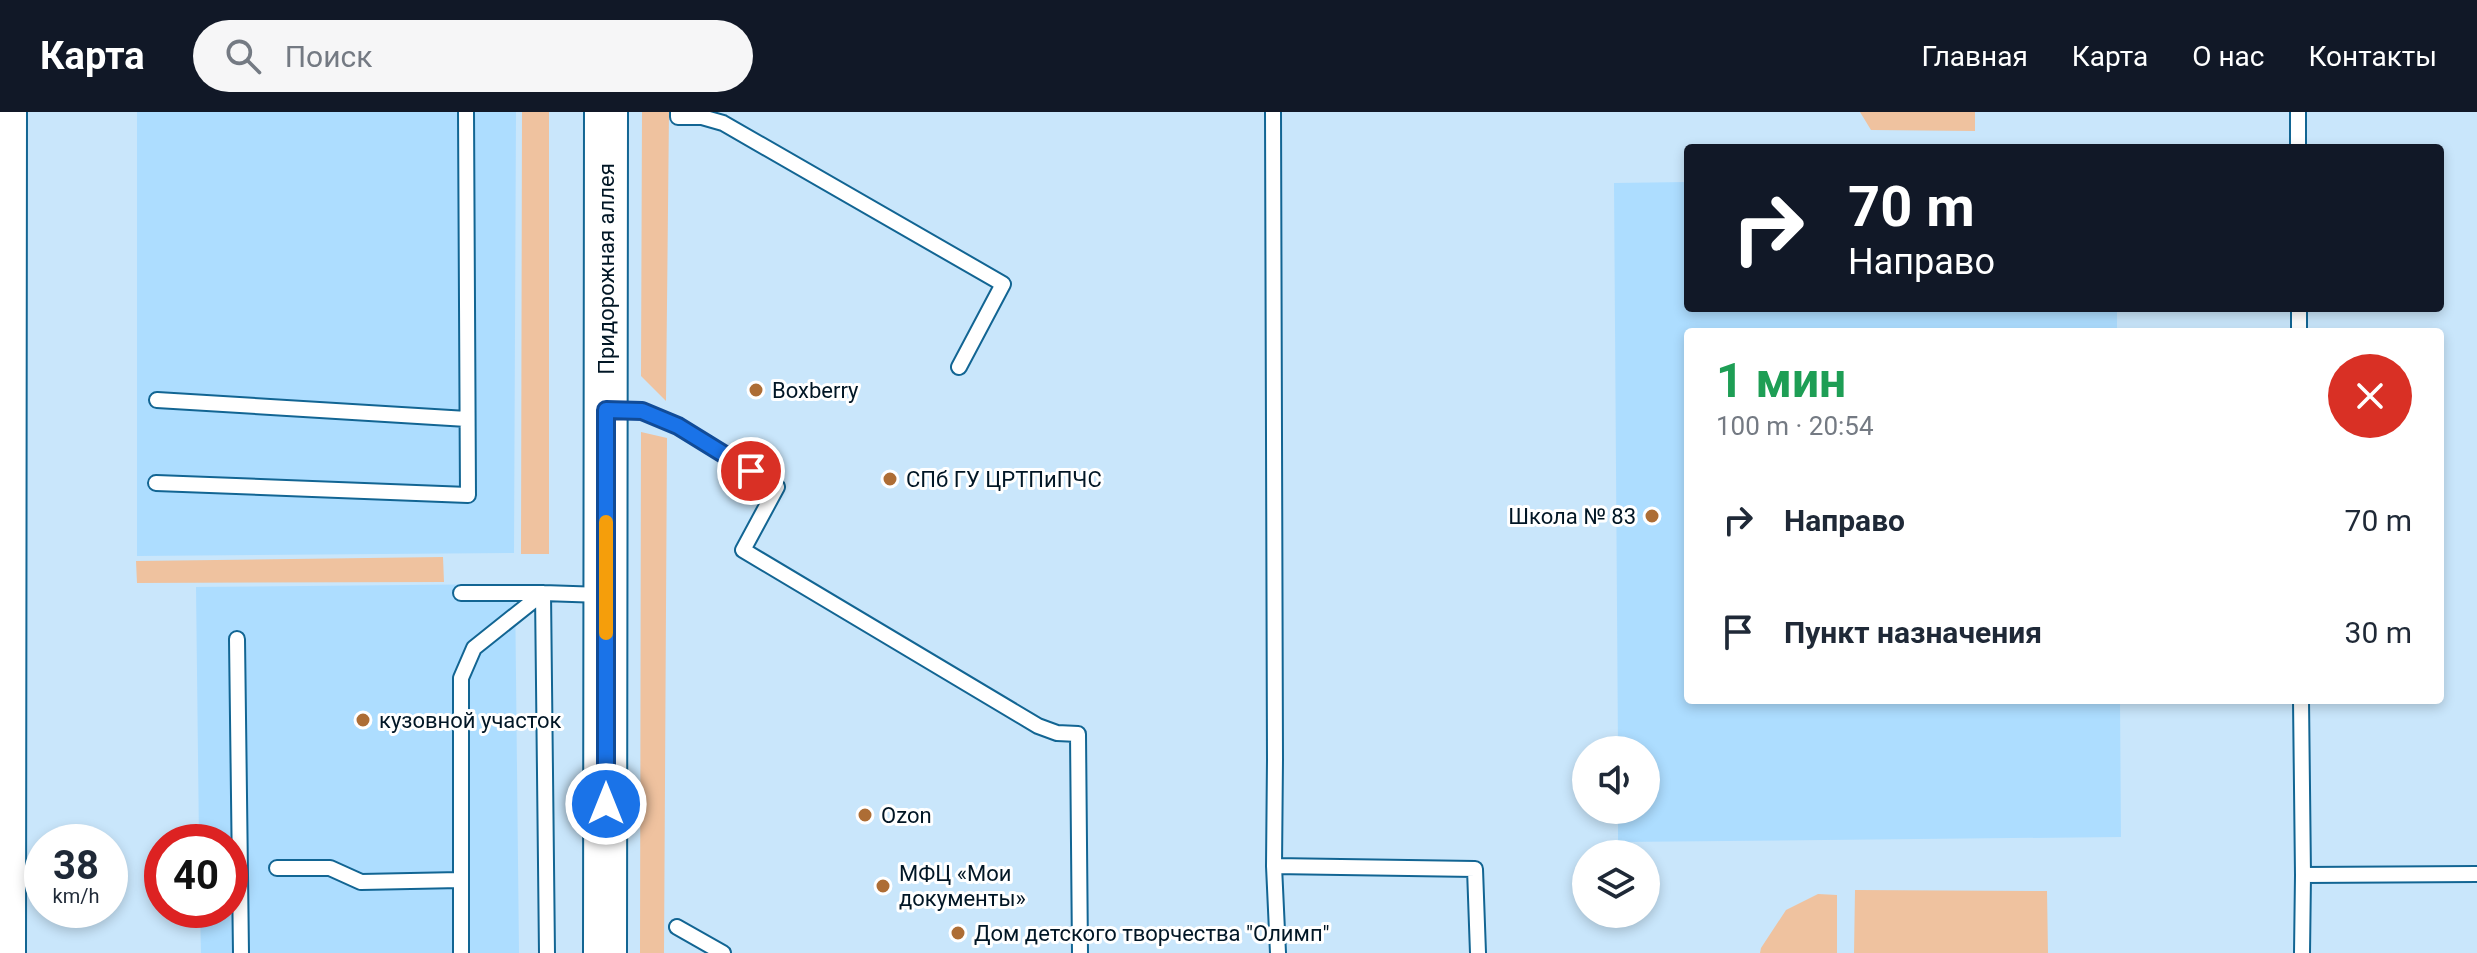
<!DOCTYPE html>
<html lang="ru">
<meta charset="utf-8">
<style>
:root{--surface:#fff;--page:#f6f6f7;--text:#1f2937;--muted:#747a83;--accent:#111827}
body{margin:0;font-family:Roboto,sans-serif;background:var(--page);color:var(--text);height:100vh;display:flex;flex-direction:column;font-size:30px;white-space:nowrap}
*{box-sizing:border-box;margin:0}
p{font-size:26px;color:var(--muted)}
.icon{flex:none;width:44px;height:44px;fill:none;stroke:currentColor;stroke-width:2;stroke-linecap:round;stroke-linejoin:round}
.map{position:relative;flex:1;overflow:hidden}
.details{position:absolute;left:1684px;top:216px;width:760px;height:376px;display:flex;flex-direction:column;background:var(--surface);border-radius:8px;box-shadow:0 4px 12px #0003}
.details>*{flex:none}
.guide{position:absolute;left:1684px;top:32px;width:760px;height:168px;border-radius:8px;box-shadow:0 4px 12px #0003;background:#111827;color:#fff;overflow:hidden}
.fabs{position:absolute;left:1572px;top:624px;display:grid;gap:16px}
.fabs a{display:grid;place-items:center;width:88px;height:88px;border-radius:50%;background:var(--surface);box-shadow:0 4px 12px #0003;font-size:40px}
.speed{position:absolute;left:24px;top:712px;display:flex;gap:16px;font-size:40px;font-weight:700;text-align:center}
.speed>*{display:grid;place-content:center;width:104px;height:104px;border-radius:50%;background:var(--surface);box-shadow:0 4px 12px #0003;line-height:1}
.speed small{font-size:20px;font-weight:400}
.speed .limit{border:12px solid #d22;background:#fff;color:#111}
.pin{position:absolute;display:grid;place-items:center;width:68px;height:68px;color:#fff;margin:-34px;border:4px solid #fff;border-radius:50%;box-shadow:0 2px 8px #0007}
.me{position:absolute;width:88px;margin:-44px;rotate:0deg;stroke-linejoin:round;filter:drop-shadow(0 0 6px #0008)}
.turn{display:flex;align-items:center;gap:28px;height:168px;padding:0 32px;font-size:36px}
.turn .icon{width:104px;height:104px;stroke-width:2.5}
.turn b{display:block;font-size:56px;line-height:68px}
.round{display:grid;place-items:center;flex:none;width:84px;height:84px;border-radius:42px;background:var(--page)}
.overview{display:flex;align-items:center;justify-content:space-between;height:136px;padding:0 32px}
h1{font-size:48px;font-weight:700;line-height:60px;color:#1e9e55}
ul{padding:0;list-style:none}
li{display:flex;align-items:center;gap:24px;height:112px;padding:0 32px}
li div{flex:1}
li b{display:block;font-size:30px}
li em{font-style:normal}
header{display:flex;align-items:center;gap:48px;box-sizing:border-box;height:112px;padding:0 40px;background:var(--accent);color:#fff}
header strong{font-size:38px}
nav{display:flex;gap:44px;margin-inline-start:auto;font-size:28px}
.search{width:560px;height:72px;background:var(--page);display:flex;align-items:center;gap:20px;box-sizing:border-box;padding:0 28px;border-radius:44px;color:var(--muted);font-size:30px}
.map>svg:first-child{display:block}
</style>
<header>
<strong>Карта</strong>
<div class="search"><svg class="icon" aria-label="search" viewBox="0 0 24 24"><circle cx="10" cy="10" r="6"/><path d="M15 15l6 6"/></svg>Поиск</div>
<nav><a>Главная</a><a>Карта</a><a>О нас</a><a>Контакты</a></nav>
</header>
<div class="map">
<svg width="2477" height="841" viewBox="0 0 2477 841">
<rect width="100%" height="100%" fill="#c9e6fb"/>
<path fill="#adddff" d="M 137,0 L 516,0 L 514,441 L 137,444 Z
M 1688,70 L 1688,196 L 2117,196 L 2117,220 L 1688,220 L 1688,588 L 2120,588 L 2121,725 L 1618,730 L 1618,698 L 1646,698 L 1646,638 L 1618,638 L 1614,71 Z
M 515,472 L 519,841 L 201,841 L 200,798 L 230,798 L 230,730 L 199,730 L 196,475 Z"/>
<path fill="#efc29f" d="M 522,0 L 549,0 L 549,442 L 521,442 Z
M 642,0 L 669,0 L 666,289 L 641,264 Z
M 1860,0 L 1975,0 L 1975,19 L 1871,18 Z
M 641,320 L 667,326 L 664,841 L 640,841 Z
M 443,445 L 444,470 L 137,471 L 136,449 Z
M 1855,778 L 2047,779 L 2048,841 L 1854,841 Z
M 1818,782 L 1837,783 L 1837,841 L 1760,841 L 1761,836 L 1786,798 Z"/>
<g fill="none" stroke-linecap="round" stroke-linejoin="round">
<defs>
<path id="lane" d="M 678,0 L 678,5 L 702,5 L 723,11 L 1003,172 L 959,255
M 1273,0 L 1275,647 L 1274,754 L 1475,757 L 1478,841
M 2298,0 L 2298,36
M 2299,196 L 2299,220
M 157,288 L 467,307
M 610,298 L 642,299 L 678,314 L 777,375 L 743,438 L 1038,614 L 1057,621 L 1078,622 L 1080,841
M 156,371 L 468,383 L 466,0
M 461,481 L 543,481
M 237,527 L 241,841
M 2301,588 L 2303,763
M 1274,754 L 1278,841
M 277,756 L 330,756 L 361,770 L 460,768
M 677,815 L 723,841
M 461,841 L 461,566 L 474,536 L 543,481
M 547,841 L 543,481 L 602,483
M 2302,841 L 2303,763 L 2477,762"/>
<path id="secondary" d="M 4,841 L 5,0
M 605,841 L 606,0"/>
</defs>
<use href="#lane" stroke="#126593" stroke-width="18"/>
<use href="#secondary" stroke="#126593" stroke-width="46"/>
<use href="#lane" stroke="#fff" stroke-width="14"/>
<use href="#secondary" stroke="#fff" stroke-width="42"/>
</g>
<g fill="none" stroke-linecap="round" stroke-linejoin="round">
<defs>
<path id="route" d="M 606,692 L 606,298 L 642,299 L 678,314 L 751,359"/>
</defs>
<use href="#route" stroke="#114b97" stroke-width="20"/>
<use href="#route" stroke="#1a73e8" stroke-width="14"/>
<path stroke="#f59e0b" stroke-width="14" d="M 606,410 L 606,521"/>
</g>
<g fill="#ad6d35" stroke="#fff" stroke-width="3">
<circle cx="756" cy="278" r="8"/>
<circle cx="890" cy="367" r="8"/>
<circle cx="1652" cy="404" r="8"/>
<circle cx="363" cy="608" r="8"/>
<circle cx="865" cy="703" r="8"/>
<circle cx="883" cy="774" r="8"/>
<circle cx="958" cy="821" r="8"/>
</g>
<g text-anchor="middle" stroke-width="6" stroke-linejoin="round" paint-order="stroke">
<g font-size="22" fill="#011625" stroke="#fff">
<text transform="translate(606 157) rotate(-90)" y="8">Придорожная аллея</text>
</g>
<g font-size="22" fill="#011625" stroke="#fff" text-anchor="start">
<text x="772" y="286">Boxberry</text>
<text x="906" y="375">СПб ГУ ЦРТПиПЧС</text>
<text x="1636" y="412" text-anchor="end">Школа № 83</text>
<text x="379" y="616">кузовной участок</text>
<text x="881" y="711">Ozon</text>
<text x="899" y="769">МФЦ «Мои<tspan x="899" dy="25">документы»</tspan></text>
<text x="974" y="829">Дом детского творчества "Олимп"</text>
</g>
</g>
</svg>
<div class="fabs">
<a><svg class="icon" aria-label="sound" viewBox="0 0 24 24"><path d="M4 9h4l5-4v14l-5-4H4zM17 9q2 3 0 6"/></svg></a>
<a><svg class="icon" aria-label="layers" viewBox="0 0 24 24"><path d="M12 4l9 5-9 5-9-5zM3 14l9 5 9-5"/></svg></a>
</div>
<div class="speed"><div>38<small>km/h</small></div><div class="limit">40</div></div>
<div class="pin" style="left:751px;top:359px;background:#d93025"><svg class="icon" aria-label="arrive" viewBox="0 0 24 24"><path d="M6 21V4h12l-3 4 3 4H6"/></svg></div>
<svg class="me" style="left:606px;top:692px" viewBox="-20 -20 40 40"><circle r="17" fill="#1a73e8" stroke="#fff" stroke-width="3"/><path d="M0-11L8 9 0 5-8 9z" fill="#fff"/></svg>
<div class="guide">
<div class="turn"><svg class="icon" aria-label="right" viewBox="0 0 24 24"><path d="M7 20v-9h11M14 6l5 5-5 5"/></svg><div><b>70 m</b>Направо</div></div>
</div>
<section class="details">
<div class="overview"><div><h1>1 мин</h1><p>100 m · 20:54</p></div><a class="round" style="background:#d93025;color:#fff"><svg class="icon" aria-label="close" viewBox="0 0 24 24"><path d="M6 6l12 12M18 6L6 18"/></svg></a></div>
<ul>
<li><svg class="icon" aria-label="right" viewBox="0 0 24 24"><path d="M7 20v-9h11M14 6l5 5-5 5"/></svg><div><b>Направо</b></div><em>70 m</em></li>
<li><svg class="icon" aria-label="arrive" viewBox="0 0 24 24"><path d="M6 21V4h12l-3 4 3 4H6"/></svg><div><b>Пункт назначения</b></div><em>30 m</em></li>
</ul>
</section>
</div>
